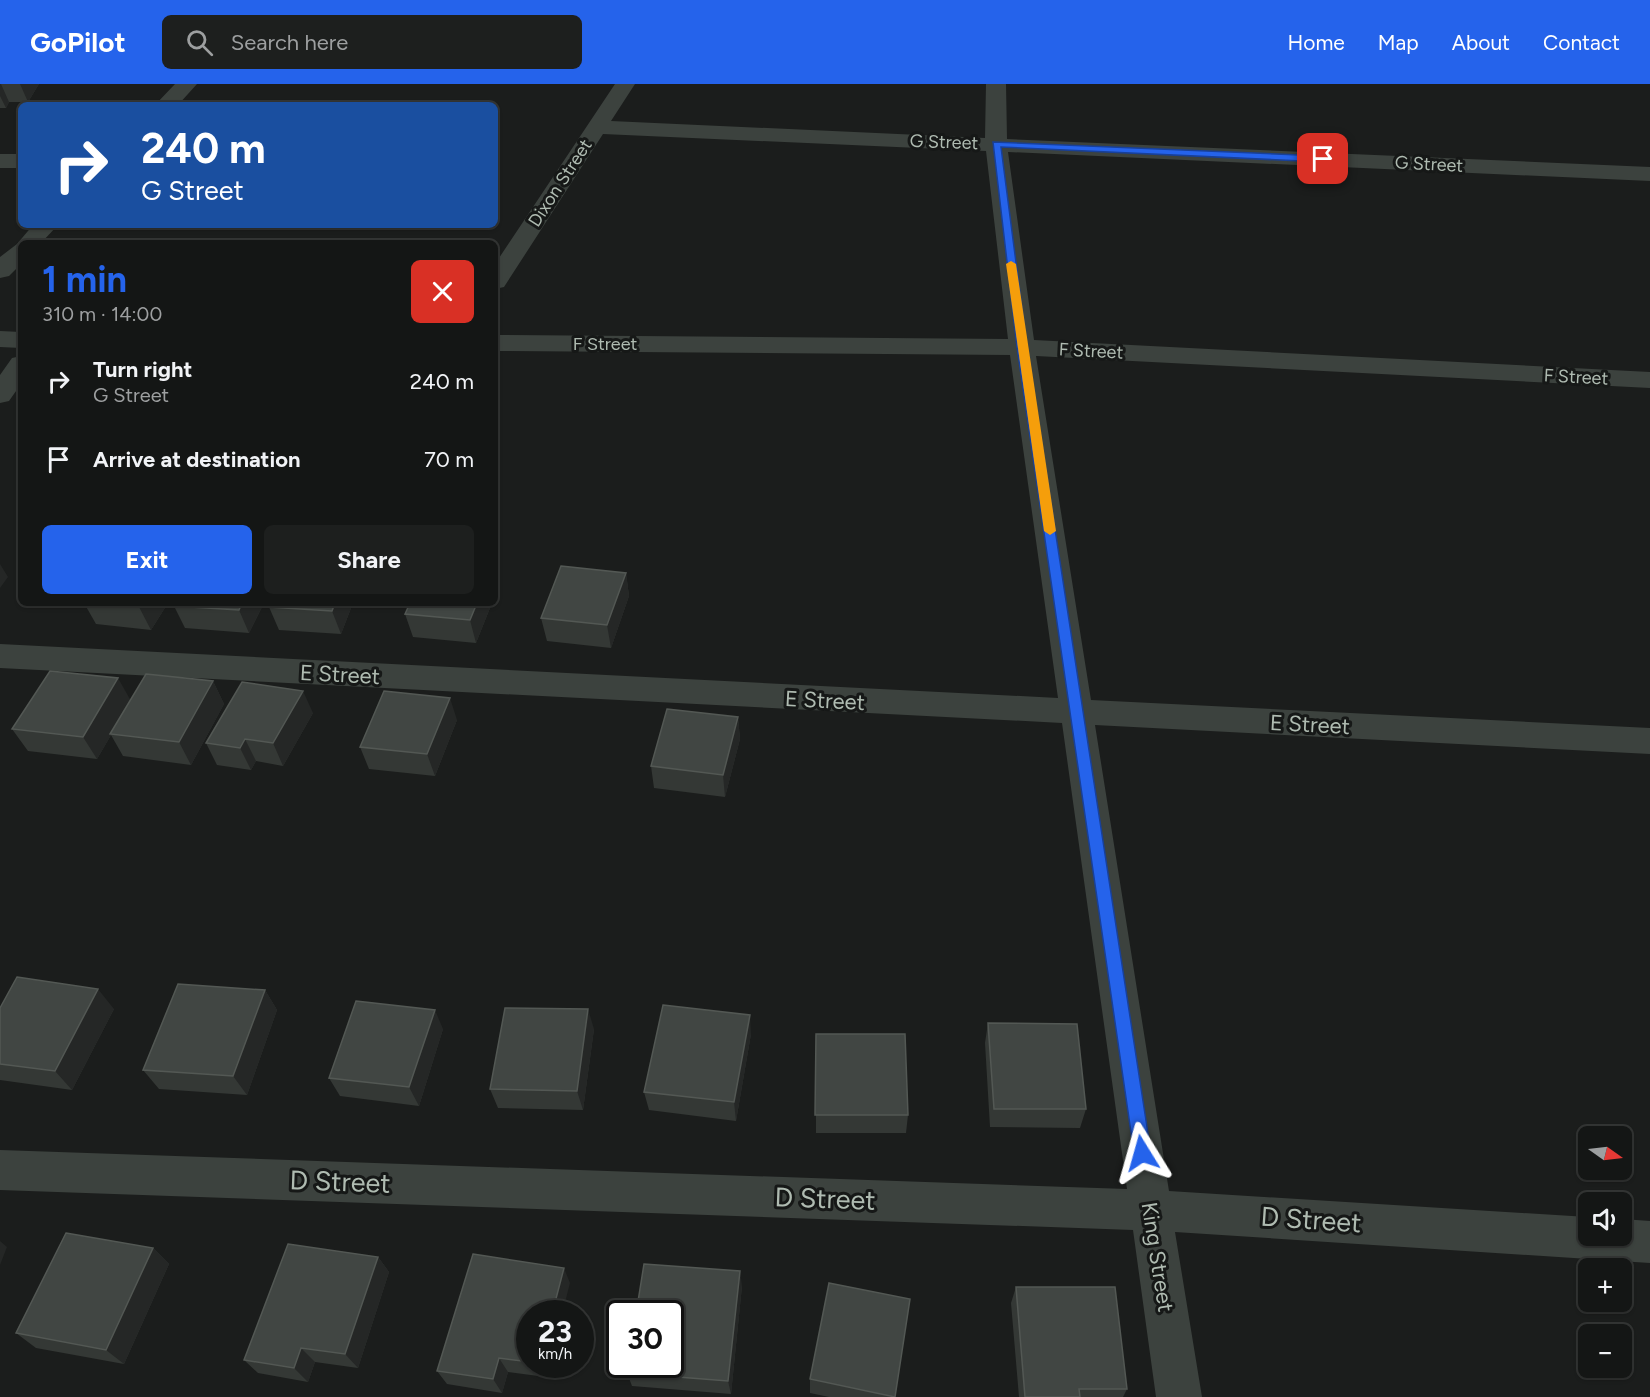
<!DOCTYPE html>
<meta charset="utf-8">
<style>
:root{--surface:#141615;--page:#1d1f1e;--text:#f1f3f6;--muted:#9d9fa0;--line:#333534;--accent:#2563eb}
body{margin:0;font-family:Figtree,sans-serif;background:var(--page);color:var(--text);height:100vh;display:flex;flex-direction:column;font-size:22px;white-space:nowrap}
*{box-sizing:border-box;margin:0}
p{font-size:20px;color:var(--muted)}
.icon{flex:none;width:33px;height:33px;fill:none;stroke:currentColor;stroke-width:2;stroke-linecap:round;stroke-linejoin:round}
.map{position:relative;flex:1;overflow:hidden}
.sheet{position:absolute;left:18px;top:156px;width:480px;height:366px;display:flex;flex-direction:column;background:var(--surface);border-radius:9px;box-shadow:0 2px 4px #0004,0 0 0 2px var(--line)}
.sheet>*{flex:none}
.hud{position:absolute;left:18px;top:18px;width:480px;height:126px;border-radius:9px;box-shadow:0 2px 4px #0004,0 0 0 2px var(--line);background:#1a4fa0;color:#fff;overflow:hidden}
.needle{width:39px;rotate:104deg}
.fabs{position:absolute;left:1578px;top:1042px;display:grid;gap:12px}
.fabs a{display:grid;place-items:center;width:54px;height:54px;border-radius:9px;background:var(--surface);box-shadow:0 2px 4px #0004,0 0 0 2px var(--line);font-size:30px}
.speed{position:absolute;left:516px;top:1216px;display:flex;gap:12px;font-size:30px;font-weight:700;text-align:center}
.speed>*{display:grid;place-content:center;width:78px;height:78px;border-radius:50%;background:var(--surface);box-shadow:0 2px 4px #0004,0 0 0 2px var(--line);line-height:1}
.speed small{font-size:15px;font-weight:400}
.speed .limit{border:3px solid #111;border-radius:9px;background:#fff;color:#111}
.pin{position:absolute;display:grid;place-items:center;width:51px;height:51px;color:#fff;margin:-26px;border-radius:12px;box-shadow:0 3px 9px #0006}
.me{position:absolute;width:66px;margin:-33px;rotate:352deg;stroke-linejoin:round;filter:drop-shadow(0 0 4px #0008)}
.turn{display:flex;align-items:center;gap:21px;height:126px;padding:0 24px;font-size:27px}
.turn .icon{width:78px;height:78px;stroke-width:2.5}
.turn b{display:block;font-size:42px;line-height:51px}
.round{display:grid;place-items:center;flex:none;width:63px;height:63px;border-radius:9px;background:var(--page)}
.head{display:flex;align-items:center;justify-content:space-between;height:102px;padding:0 24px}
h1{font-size:36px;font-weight:700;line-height:45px;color:var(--accent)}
.primary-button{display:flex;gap:12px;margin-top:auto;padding:12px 24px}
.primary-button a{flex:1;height:69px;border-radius:9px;background:var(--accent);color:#fff;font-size:24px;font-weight:700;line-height:69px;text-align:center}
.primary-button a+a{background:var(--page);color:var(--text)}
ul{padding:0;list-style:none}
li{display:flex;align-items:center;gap:18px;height:78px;padding:0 24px}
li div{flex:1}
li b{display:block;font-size:22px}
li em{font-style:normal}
header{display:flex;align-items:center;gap:36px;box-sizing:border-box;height:84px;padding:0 30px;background:var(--accent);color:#fff}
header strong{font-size:28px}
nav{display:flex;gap:33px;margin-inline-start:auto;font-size:21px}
.search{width:420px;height:54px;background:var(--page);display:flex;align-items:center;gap:15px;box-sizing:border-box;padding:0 21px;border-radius:9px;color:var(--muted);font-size:22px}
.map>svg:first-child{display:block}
</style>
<header>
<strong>GoPilot</strong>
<div class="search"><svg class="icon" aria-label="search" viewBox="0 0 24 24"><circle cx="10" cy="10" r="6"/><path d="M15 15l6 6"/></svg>Search here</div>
<nav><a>Home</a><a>Map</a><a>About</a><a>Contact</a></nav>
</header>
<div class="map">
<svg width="1650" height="1313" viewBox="0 0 1650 1313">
<rect width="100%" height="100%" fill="#1b1d1c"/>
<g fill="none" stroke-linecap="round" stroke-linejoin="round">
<path fill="#3c423e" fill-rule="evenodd" d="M 175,0 L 197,0 L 178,21 L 155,21 Z
M 615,0 L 635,0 L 611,37 L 985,54 L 986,0 L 1006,0 L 1007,55 L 1650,83 L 1650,97 L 1008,68 L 1034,256 L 1650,288 L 1650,304 L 1036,272 L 1091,616 L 1650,644 L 1650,670 L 1095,641 L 1169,1107 L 1588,1133 L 1588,1152 L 1622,1152 L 1622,1135 L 1650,1137 L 1650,1179 L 1175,1148 L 1202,1313 L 1156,1313 L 1133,1146 L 0,1106 L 0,1066 L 1127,1105 L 1062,639 L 0,584 L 0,560 L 1058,614 L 1010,271 L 495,267 L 495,251 L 1008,255 L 986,67 L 603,50 L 504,203 L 495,205 L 495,180 Z
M 0,70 L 21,70 L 21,84 L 0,84 Z
M 33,141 L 58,141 L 41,159 L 21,159 L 21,180 L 9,192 L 0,194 L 0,173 L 17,160 Z
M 0,247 L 21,248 L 21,264 L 0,263 Z
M 21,272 L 21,300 L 9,317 L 0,319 L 0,291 L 12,274 Z"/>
</g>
<path fill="#343835" d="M 0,0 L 39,0 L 28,18 L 9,18 L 6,24 L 0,24 Z
M 626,489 L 629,512 L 611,564 L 547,557 L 541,534 Z
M 84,519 L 168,519 L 151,546 L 96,540 Z
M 175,519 L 264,519 L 249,549 L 185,544 L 174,522 Z
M 353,519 L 341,550 L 279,546 L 269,523 Z
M 410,519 L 492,519 L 476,559 L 413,553 L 405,530 Z
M 213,597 L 224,620 L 191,681 L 123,672 L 111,651 L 97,675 L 28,667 L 12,645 L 130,616 Z
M 313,629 L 283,682 L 256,677 L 251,686 L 217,681 L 206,659 Z
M 738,633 L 740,655 L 725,713 L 654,704 L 651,682 Z
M 457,636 L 435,692 L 369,685 L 360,663 Z
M 265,906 L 277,926 L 247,1011 L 159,1005 L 143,986 Z
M 0,924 L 114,925 L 72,1006 L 0,996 Z
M 988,939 L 1086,1025 L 1080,1044 L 990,1043 L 985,959 Z
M 443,945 L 419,1022 L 340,1012 L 329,994 Z
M 594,945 L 583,1026 L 498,1024 L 490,1005 Z
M 751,950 L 736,1037 L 649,1026 L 644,1008 Z
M 816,950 L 908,1031 L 906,1049 L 816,1049 Z
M 153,1164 L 169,1180 L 124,1280 L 36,1264 L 16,1249 Z
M 378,1173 L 389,1188 L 358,1284 L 315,1278 L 308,1298 L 258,1289 L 244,1276 Z
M 570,1199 L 530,1230 L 530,1281 L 549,1281 L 546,1293 L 508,1288 L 502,1309 L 447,1300 L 437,1287 Z
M 742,1202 L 731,1310 L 632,1302 L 627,1289 Z
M 1016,1203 L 1127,1305 L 1123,1313 L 1019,1313 L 1011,1219 Z
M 810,1295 L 895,1313 L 829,1313 L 810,1309 Z"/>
<path fill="#252726" d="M 0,0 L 1,0 L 9,18 L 6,24 L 0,12 Z
M 20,0 L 39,0 L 28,18 Z
M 0,480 L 8,493 L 0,504 Z
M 626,489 L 629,512 L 611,564 L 607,541 Z
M 141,519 L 168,519 L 151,546 L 139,523 Z
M 242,519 L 264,519 L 249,549 L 239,526 Z
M 335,519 L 353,519 L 341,550 L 332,527 Z
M 477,519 L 492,519 L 476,559 L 470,536 Z
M 118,594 L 131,617 L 97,675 L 83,653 Z
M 213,597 L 224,620 L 191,681 L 179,658 Z
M 303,607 L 313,629 L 283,682 L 273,659 Z
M 450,614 L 457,636 L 435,692 L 427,670 Z
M 738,633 L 740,655 L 725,713 L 723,691 Z
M 245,655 L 256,677 L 251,686 L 240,664 Z
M 98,905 L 114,925 L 72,1006 L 55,987 Z
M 265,906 L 277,926 L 247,1011 L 233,992 Z
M 588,925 L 594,945 L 583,1026 L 577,1007 Z
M 435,926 L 443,945 L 419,1022 L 409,1003 Z
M 750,931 L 751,950 L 736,1037 L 734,1018 Z
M 0,1157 L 7,1163 L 0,1181 Z
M 153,1164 L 169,1180 L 124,1280 L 106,1266 Z
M 378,1173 L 389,1188 L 358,1284 L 345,1270 Z
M 564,1184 L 570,1199 L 562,1230 L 552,1230 Z
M 740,1187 L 742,1202 L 731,1310 L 728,1297 Z
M 301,1264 L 315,1278 L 308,1298 L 294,1284 Z
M 499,1274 L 508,1288 L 502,1309 L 493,1295 Z
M 540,1281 L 549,1281 L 546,1293 Z"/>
<path fill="#414643" stroke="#535854" stroke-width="1.5" d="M 561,482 L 626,489 L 607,541 L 541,534 Z
M 104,519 L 141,519 L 139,523 Z
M 175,519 L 242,519 L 239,526 L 174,522 Z
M 271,519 L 335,519 L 332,527 L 269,523 Z
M 410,519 L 477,519 L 470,536 L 405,530 Z
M 50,587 L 118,594 L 83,653 L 12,645 Z
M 146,590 L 213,597 L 179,658 L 110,650 Z
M 242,598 L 303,607 L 273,659 L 245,655 L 240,664 L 206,659 Z
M 384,607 L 450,614 L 427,670 L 360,663 Z
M 667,625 L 738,633 L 723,691 L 651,682 Z
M 17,893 L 98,905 L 55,987 L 0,980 L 0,924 Z
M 178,900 L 265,906 L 233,992 L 143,986 Z
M 356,917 L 435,926 L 409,1003 L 329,994 Z
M 663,921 L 750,931 L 734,1018 L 644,1008 Z
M 505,924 L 588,925 L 577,1007 L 490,1005 Z
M 988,939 L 1077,940 L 1086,1025 L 994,1025 Z
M 816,950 L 905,950 L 908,1031 L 815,1031 Z
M 66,1149 L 153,1164 L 106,1266 L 16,1249 Z
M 288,1160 L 378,1173 L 345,1270 L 301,1264 L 294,1284 L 244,1276 Z
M 473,1170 L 564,1184 L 552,1230 L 530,1230 L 530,1278 L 499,1274 L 493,1295 L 437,1287 Z
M 644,1180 L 740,1187 L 728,1297 L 627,1289 L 628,1281 L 670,1281 L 670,1230 L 636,1230 Z
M 829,1199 L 910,1215 L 895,1313 L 810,1295 Z
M 1016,1203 L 1115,1203 L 1127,1305 L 1079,1305 L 1080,1313 L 1025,1313 Z"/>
<path fill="#2563eb" stroke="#184099" stroke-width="1.5" d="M 993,58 L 1323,72 L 1327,75 L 1323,78 L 1001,63 L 1027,263 L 1151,1069 L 1148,1074 L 1142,1077 L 1136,1074 L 1134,1069 L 1017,263 Z"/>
<path fill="#f59e0b" d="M 1011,177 L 1016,180 L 1056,447 L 1050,451 L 1044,447 L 1006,180 Z"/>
<g text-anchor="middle" stroke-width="6" stroke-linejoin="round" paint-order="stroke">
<g font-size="18" fill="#afbbb1" stroke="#161817">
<text transform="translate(944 58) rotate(2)" y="6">G Street</text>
<text transform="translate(1429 80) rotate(3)" y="6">G Street</text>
<text transform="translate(560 99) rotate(-57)" y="6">Dixon Street</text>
<text x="605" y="266">F Street</text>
<text transform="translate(1091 267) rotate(3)" y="6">F Street</text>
<text transform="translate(1576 293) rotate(3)" y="6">F Street</text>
</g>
<g font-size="22" fill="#afbbb1" stroke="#161817">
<text transform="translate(340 590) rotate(3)" y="8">E Street</text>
<text transform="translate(825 616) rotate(3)" y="8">E Street</text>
<text transform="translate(1310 640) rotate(3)" y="8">E Street</text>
<text transform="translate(1158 1173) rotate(81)" y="8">King Street</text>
</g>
<g font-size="27" fill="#afbbb1" stroke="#161817">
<text transform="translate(340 1098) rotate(2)" y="9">D Street</text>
<text transform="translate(825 1115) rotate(2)" y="9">D Street</text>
<text transform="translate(1311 1136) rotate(4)" y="9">D Street</text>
</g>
</g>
</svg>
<div class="fabs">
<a><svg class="needle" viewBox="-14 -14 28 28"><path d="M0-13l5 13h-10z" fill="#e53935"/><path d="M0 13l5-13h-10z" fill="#9d9fa0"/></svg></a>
<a><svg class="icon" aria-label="sound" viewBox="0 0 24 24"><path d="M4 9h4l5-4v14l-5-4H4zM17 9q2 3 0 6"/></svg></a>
<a>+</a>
<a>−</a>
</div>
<div class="speed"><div>23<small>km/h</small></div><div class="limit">30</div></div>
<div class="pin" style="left:1323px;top:75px;background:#d93025"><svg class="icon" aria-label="arrive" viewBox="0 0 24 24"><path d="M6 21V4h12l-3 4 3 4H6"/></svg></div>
<svg class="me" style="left:1142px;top:1069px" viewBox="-20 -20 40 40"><path d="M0-17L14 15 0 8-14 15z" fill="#2563eb" stroke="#fff" stroke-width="4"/></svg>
<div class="hud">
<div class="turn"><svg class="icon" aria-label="right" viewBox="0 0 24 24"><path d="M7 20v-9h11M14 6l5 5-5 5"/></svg><div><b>240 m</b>G Street</div></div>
</div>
<section class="sheet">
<div class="head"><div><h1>1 min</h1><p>310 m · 14:00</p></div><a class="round" style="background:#d93025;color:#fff"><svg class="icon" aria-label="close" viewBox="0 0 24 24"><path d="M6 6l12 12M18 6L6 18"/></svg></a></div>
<ul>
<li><svg class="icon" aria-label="right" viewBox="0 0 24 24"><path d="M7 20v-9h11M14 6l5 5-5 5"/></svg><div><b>Turn right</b><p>G Street</p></div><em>240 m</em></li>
<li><svg class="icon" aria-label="arrive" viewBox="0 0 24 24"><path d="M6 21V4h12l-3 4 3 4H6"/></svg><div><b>Arrive at destination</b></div><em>70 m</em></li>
</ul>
<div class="primary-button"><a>Exit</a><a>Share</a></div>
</section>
</div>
